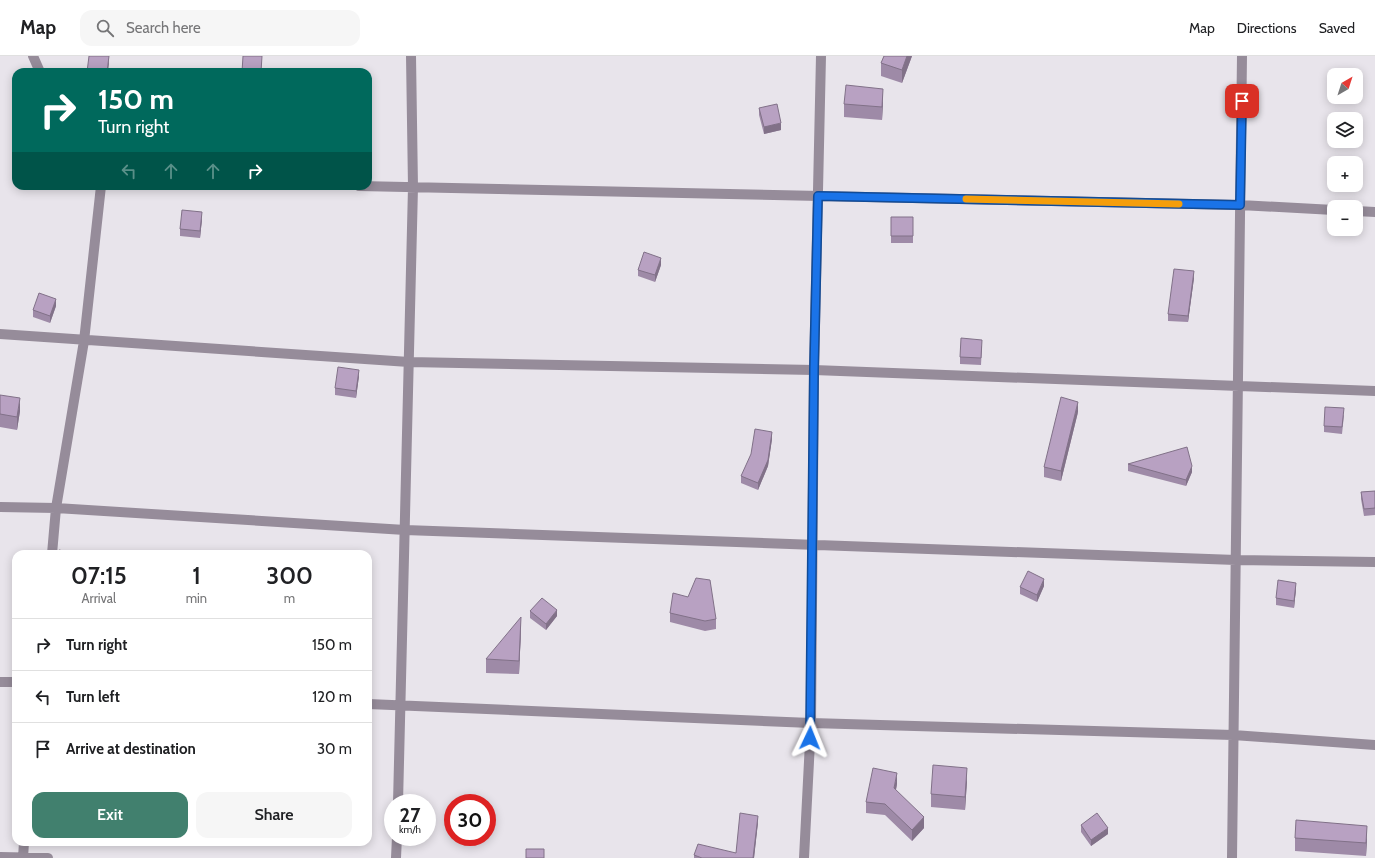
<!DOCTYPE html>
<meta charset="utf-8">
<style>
:root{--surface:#fff;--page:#f6f6f6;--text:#202124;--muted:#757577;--line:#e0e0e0;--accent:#41806e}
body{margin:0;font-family:Cabin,sans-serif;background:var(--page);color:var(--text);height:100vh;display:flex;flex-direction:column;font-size:15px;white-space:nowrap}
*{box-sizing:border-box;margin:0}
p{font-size:13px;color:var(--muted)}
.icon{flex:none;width:22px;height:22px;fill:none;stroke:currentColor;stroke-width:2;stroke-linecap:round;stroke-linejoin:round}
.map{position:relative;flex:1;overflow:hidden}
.side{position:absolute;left:12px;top:494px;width:360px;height:296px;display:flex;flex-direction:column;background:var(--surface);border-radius:12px;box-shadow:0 2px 10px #0003}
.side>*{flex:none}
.guide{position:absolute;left:12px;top:12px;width:360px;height:122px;border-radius:12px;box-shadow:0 2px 10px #0003;background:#00695c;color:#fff;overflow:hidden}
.needle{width:26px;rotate:39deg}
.buttons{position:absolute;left:1327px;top:12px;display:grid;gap:8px}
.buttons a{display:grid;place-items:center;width:36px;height:36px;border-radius:8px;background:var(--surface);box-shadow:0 2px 10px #0003;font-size:20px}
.speed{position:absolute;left:384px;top:738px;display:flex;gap:8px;font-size:20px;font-weight:700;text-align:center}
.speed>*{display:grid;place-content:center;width:52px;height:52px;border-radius:50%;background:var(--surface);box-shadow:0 2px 10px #0003;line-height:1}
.speed small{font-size:10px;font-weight:400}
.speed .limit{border:6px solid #d22;background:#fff;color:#111}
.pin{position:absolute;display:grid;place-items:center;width:34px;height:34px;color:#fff;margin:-17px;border-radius:8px;box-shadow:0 2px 6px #0006}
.me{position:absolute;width:44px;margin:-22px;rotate:2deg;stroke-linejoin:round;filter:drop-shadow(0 0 3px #0008)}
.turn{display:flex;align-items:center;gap:14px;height:84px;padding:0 20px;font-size:18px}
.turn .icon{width:52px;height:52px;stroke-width:2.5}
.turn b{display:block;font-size:28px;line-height:34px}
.lanes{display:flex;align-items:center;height:38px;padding:0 20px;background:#0003;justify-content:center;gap:20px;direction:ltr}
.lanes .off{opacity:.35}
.eta{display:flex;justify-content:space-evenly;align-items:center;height:68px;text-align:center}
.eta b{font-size:24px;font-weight:600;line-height:28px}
.action{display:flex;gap:8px;margin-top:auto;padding:8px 20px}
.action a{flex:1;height:46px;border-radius:12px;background:var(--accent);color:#fff;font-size:16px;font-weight:600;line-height:46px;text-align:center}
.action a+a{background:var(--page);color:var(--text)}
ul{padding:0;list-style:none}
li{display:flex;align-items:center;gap:12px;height:52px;padding:0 20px;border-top:1px solid var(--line)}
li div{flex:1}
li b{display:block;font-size:15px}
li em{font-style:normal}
header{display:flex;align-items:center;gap:24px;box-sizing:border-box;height:56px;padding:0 20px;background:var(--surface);border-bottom:1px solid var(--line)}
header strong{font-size:19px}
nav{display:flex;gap:22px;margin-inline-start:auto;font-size:14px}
.search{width:280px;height:36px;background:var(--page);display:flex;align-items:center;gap:10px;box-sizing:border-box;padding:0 14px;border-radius:12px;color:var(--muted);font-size:15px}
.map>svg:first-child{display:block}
</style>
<header>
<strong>Map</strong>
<div class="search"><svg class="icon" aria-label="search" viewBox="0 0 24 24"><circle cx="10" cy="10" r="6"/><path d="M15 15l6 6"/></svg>Search here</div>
<nav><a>Map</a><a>Directions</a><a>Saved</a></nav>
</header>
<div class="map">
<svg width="1375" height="802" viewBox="0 0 1375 802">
<rect width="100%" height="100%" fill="#e8e4eb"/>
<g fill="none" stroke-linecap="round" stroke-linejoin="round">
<path stroke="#968c9a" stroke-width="10" d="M 33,0 L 40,16
M 359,130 L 1240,149 L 1334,154
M 1356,155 L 1375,156
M 0,278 L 409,306 L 814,314 L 1375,335
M 0,451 L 56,452 L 405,474 L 1236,504 L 1375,506
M 52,498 L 56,452 L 84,285 L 101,130
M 0,626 L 16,626
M 368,648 L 811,667 L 1233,679 L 1375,689
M 398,747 L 413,131 L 411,0
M 0,801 L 48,802
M 23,802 L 24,786
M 396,802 L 397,781
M 804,802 L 811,667 L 814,314 L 821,0
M 1232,802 L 1242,0"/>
</g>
<path fill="#9e8aa7" d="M 884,0 L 912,0 L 902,27 L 881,20 L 881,7 Z
M 883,46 L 882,64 L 844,61 L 844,48 Z
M 759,52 L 781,74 L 764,78 L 759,59 Z
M 891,161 L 913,161 L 913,187 L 891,187 Z
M 202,163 L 200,182 L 180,180 L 180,173 Z
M 661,209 L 655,226 L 638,220 L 638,214 Z
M 1194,222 L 1188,266 L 1168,265 L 1168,258 Z
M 56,250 L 50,267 L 33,261 L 33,254 Z
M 982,290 L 981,309 L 960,308 L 960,301 Z
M 359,320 L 356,342 L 335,339 L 335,332 Z
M 0,339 L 20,355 L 17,374 L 0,371 Z
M 1078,356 L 1061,425 L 1044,421 L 1044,411 Z
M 1344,359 L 1342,378 L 1324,376 L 1324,370 Z
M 772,383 L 768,410 L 758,434 L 741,427 L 741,420 Z
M 1128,408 L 1192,416 L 1186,430 L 1128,415 Z
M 1375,435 L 1375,459 L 1364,460 L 1361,443 L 1361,436 Z
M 1044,530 L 1037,546 L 1020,538 L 1020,531 Z
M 1296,533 L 1294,552 L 1276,549 L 1276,542 Z
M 688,541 L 716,563 L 716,573 L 705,575 L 670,566 L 670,557 Z
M 530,555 L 557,560 L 546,574 L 530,562 Z
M 521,574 L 519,618 L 486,617 L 486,603 Z
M 967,725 L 965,754 L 931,751 L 931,738 Z
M 897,728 L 896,734 L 924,772 L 912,785 L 885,759 L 866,757 L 866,746 Z
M 758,766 L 754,802 L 694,802 L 694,799 L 736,797 Z
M 1081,769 L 1108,778 L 1091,790 L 1081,776 Z
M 1295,782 L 1367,783 L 1366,800 L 1295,795 Z"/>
<path fill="#817188" d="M 109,0 L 109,7 L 108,16 L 107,16 Z
M 907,0 L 912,0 L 902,27 L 902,14 Z
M 883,33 L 883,46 L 882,64 L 882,51 Z
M 781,67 L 781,74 L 764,78 L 764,71 Z
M 202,156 L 202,163 L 200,182 L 200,175 Z
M 661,202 L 661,209 L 655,226 L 655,219 Z
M 1194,215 L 1194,222 L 1188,266 L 1188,260 Z
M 56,243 L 56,250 L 50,267 L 50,260 Z
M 359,314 L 359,320 L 356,342 L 356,335 Z
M 20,342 L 20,355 L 17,374 L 17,361 Z
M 1078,346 L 1078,356 L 1061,425 L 1061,415 Z
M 772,376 L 772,383 L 768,410 L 758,434 L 758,427 Z
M 1192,410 L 1192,416 L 1186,430 L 1186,424 Z
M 1044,523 L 1044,530 L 1037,546 L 1037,539 Z
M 1296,527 L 1296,533 L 1294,552 L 1294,545 Z
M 557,554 L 557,560 L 546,574 L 546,568 Z
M 521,561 L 521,574 L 519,618 L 519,605 Z
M 967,712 L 967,725 L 965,754 L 965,741 Z
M 897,717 L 897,728 L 894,743 L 894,732 Z
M 758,760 L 758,766 L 754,802 L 753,802 Z
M 924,761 L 924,772 L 912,785 L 912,774 Z
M 1367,770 L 1367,783 L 1366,800 L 1366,787 Z
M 1108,772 L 1108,778 L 1091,790 L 1091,784 Z"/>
<path fill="#b8a1c2" stroke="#817188" d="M 89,0 L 109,0 L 107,16 L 87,16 Z
M 243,0 L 262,0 L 261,16 L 242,16 Z
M 884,0 L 907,0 L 902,14 L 881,7 Z
M 846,29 L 883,33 L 882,51 L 844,48 Z
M 777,48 L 781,67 L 764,71 L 759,52 Z
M 182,154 L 202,156 L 200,175 L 180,173 Z
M 891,161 L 913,161 L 913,180 L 891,180 Z
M 644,196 L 661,202 L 655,219 L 638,214 Z
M 1174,213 L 1194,215 L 1188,260 L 1168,258 Z
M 39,237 L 56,243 L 50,260 L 33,254 Z
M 961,282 L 982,284 L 981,302 L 960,301 Z
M 338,311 L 359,314 L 356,335 L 335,332 Z
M 0,339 L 20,342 L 17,361 L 0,358 Z
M 1061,341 L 1078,346 L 1061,415 L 1044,411 Z
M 1325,351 L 1344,352 L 1342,371 L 1324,370 Z
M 755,373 L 772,376 L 768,404 L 758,427 L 741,420 L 751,398 Z
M 1187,391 L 1192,410 L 1186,424 L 1128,408 Z
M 1375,435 L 1375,452 L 1364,453 L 1361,436 Z
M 59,494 L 77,498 L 58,498 Z
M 1028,515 L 1044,523 L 1037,539 L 1020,531 Z
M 696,522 L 710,524 L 716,563 L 705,565 L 670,557 L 673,537 L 688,541 Z
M 1278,524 L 1296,527 L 1294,545 L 1276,542 Z
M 542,542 L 557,554 L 546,568 L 530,555 Z
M 521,561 L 519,605 L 486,603 Z
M 933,709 L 967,712 L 965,741 L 931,738 Z
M 873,712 L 897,717 L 894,732 L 924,761 L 912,774 L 885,748 L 866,746 Z
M 740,757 L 758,760 L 753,802 L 702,802 L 694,799 L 698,788 L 736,797 Z
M 1097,757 L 1108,772 L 1091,784 L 1081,769 Z
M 1296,764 L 1367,770 L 1366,787 L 1295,782 Z
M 526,793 L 544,793 L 544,802 L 526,802 Z"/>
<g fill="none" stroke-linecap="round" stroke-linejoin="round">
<defs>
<path id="route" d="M 810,682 L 814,314 L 818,140 L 1240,149 L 1242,45"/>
</defs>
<use href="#route" stroke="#114b97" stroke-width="10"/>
<use href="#route" stroke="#1a73e8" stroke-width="7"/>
<path stroke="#f59e0b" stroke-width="7" d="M 966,143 L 1179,148"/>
</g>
</svg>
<div class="buttons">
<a><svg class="needle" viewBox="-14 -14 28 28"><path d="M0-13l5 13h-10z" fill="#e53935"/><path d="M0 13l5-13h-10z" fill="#757577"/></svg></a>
<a><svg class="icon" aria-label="layers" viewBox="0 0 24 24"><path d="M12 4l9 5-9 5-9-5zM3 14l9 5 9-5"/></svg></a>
<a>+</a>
<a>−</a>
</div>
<div class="speed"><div>27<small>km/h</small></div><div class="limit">30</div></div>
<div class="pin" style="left:1242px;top:45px;background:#d93025"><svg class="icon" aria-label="arrive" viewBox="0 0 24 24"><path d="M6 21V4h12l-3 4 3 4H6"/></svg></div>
<svg class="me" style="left:810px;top:682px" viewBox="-20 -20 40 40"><path d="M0-17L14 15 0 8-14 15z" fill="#1a73e8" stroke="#fff" stroke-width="4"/></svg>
<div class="guide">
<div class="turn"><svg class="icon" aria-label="right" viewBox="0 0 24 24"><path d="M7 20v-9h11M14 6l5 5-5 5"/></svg><div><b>150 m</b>Turn right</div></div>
<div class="lanes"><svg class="icon off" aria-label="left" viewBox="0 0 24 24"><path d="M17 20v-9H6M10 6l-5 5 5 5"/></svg><svg class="icon off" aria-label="ahead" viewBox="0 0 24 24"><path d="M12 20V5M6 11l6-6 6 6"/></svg><svg class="icon off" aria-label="ahead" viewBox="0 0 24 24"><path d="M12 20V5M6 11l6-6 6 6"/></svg><svg class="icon" aria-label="right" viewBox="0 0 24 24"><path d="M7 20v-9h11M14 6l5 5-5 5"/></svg></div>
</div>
<section class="side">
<div class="eta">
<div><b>07:15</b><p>Arrival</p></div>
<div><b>1</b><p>min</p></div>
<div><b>300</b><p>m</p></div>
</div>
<ul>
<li><svg class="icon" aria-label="right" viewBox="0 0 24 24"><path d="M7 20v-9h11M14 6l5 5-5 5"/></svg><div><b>Turn right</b></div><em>150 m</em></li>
<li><svg class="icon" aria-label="left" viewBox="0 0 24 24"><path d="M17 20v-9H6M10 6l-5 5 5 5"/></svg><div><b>Turn left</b></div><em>120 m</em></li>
<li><svg class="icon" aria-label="arrive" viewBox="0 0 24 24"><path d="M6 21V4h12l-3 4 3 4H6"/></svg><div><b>Arrive at destination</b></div><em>30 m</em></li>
</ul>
<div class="action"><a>Exit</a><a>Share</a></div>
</section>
</div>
